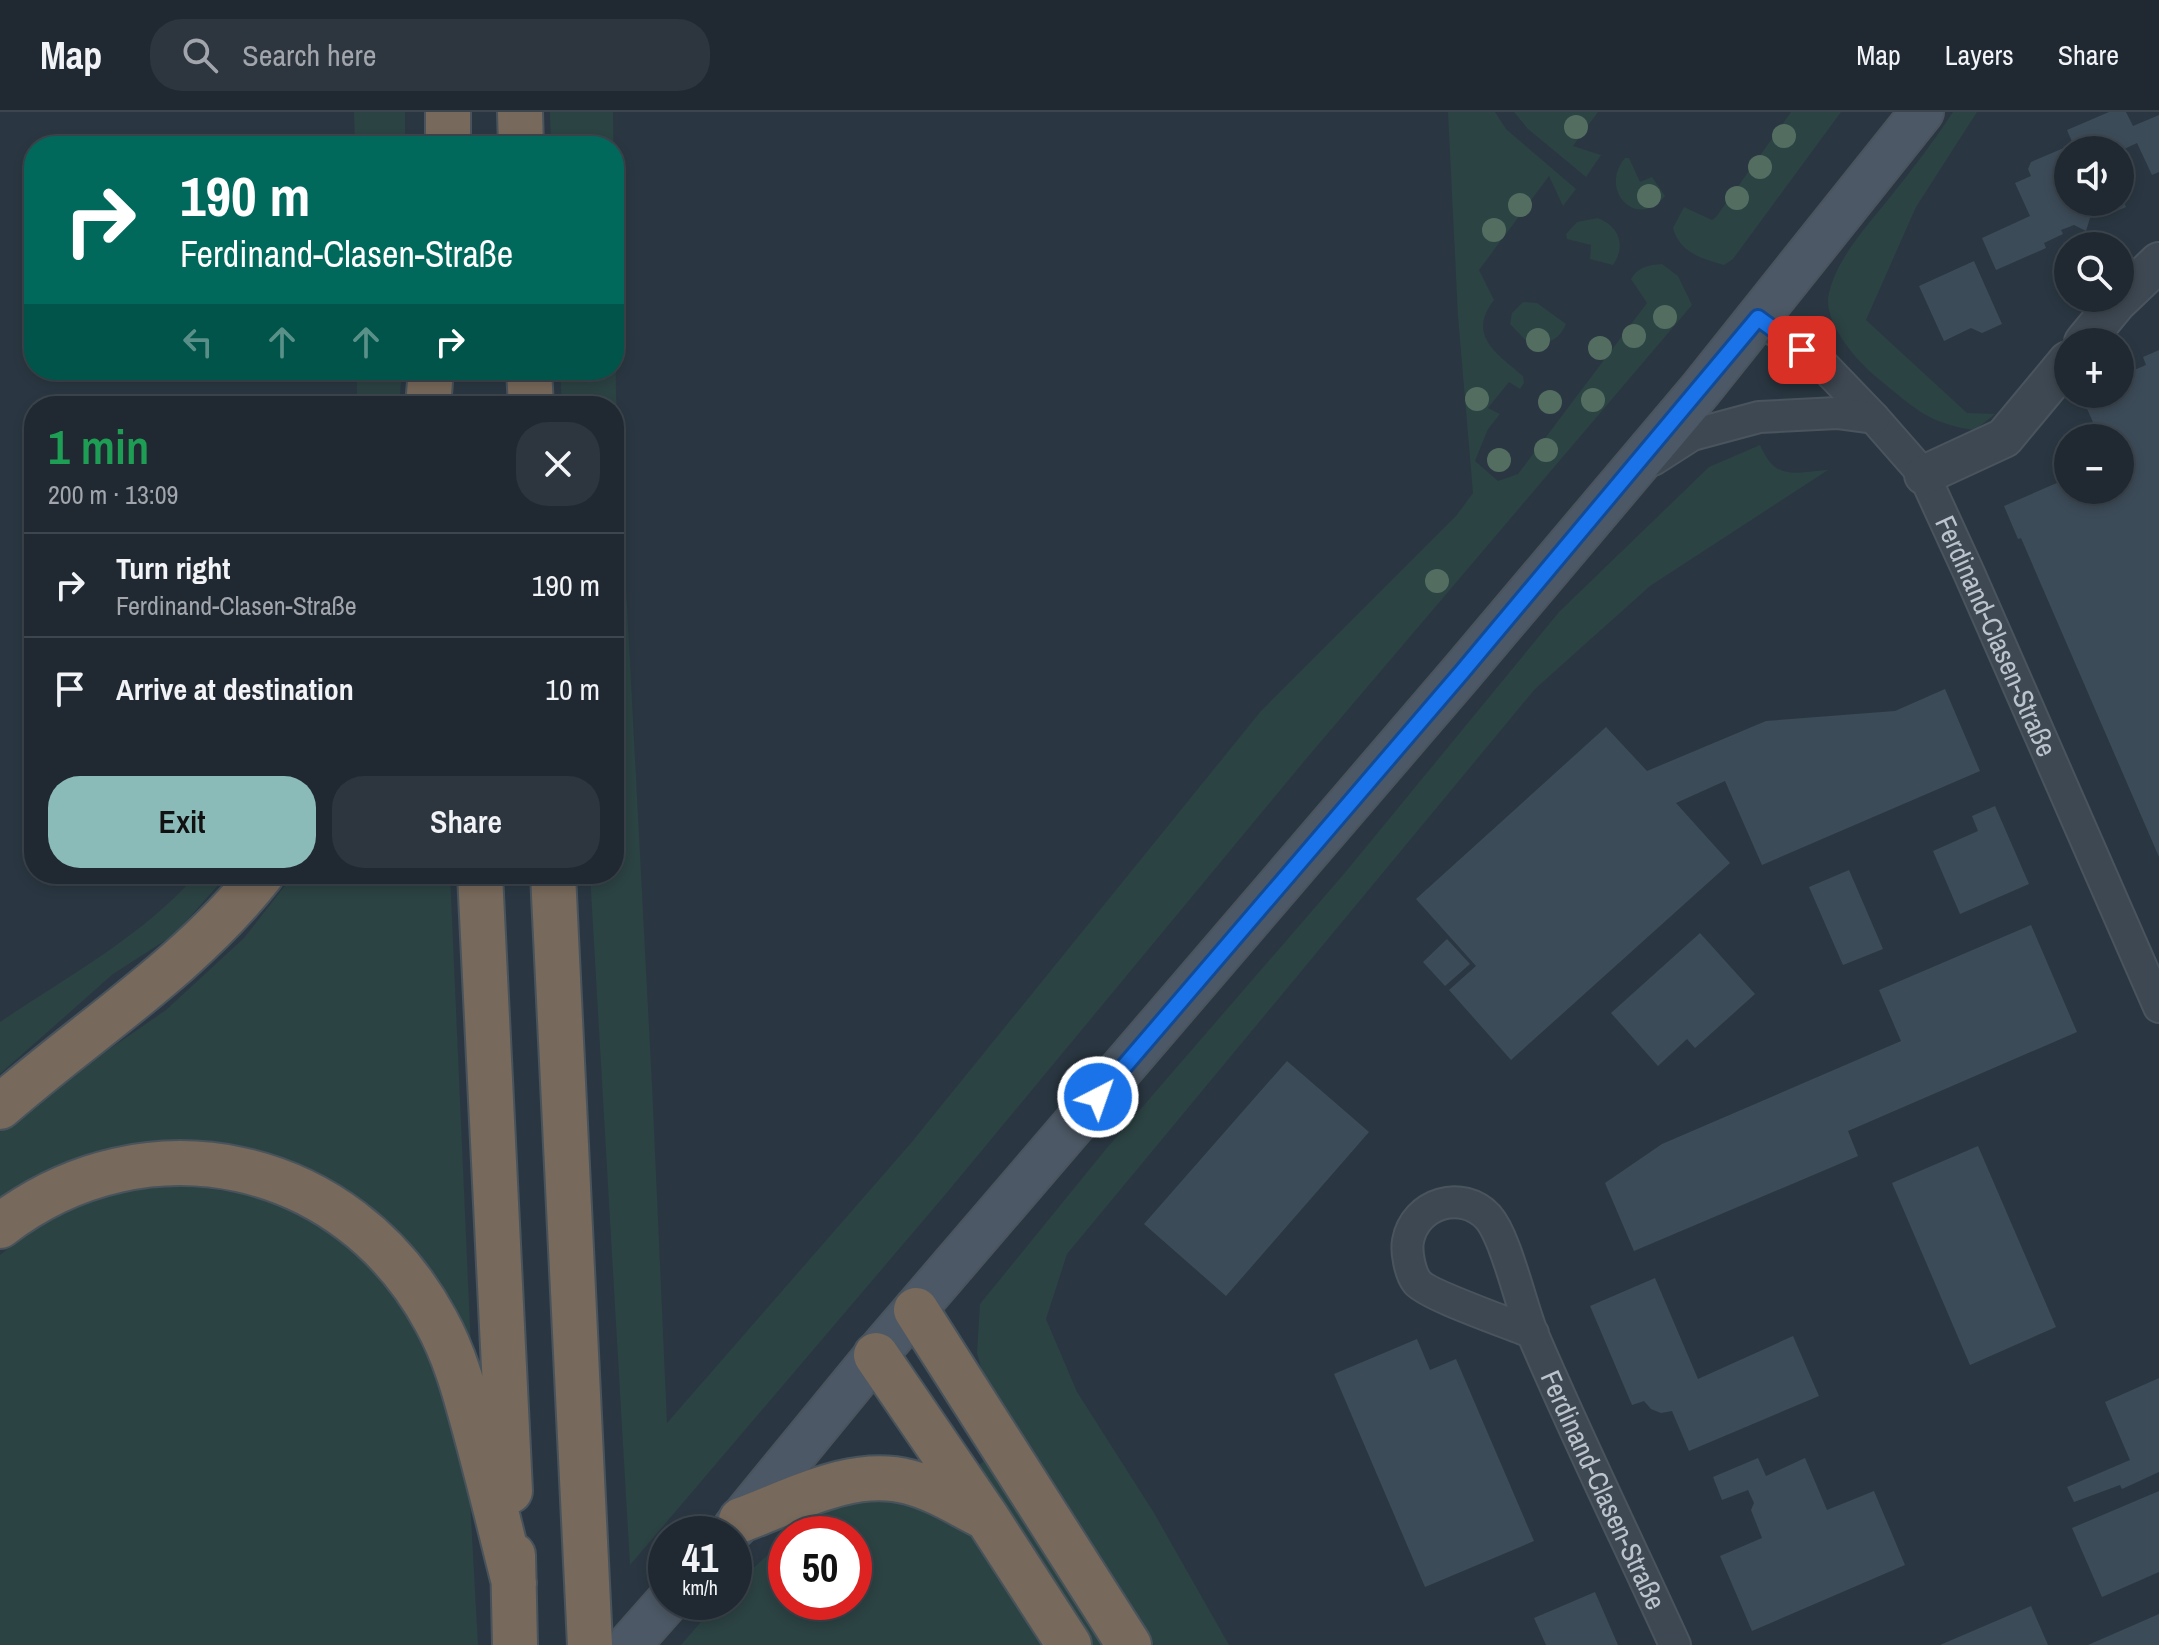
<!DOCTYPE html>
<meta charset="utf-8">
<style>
:root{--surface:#202932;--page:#2d353e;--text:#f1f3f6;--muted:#a2a6ac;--line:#3d454d;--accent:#8bbbb9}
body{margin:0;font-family:"Archivo Narrow",sans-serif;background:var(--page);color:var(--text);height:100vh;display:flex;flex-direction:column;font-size:30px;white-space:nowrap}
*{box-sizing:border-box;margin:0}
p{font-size:26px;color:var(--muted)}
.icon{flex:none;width:44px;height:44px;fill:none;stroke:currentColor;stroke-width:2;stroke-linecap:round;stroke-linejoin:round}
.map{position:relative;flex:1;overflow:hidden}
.drawer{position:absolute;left:24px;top:284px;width:600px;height:488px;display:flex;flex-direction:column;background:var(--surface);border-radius:32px;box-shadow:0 4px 12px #0003,0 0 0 2px var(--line)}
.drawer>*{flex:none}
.top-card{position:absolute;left:24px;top:24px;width:600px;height:244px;border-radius:32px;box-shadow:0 4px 12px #0003,0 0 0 2px var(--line);background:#00695c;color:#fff;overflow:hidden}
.controls{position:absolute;left:2054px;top:24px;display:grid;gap:16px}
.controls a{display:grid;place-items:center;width:80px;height:80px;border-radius:50%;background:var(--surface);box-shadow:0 4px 12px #0003,0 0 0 2px var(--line);font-size:40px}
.speed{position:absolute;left:648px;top:1404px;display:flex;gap:16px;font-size:40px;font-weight:700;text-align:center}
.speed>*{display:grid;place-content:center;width:104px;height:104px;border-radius:50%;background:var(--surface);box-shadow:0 4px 12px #0003,0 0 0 2px var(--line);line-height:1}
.speed small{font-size:20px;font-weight:400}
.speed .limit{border:12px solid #d22;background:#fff;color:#111}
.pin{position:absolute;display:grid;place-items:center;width:68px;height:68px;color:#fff;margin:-34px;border-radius:16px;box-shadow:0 4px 12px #0006}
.me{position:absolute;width:88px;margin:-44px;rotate:41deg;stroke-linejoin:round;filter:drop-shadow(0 0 6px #0008)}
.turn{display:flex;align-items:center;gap:28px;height:168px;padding:0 24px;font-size:36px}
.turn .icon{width:104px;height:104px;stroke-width:2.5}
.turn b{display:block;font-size:56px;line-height:68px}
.lanes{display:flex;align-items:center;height:76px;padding:0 24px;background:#0003;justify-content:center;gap:40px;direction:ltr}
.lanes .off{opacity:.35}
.round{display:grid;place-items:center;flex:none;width:84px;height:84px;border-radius:32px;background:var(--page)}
.summary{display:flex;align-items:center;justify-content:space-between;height:136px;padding:0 24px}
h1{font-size:48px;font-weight:600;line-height:60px;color:#1e9e55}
.cta{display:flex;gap:16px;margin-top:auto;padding:16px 24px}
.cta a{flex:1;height:92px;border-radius:32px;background:var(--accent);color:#111;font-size:32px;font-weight:600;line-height:92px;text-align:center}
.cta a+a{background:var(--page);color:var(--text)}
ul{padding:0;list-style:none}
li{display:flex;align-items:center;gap:24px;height:104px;padding:0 24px;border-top:2px solid var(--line)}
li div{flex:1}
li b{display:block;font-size:30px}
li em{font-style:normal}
header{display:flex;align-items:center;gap:48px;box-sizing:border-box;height:112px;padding:0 40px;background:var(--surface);border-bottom:2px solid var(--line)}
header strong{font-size:38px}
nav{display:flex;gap:44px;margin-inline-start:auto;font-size:28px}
.search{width:560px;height:72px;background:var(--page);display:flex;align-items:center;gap:20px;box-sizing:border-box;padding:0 28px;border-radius:32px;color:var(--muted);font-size:30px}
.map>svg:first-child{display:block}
</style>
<header>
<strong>Map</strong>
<div class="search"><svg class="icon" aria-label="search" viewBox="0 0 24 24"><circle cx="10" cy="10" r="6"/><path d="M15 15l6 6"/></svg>Search here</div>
<nav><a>Map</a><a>Layers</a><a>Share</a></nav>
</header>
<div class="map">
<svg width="2159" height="1533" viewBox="0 0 2159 1533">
<rect width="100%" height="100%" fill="#2a3742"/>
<path fill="#2c4343" d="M 354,0 L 405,0 L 405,34 L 355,34 Z
M 550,0 L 613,0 L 616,283 L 652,973 L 667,1311 L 911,1031 L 1261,599 L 1456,404 L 1473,381 L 1458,204 L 1448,0 L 1495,0 L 1506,17 L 1576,77 L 1563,94 L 1549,64 L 1479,158 L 1494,188 C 1466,224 1498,242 1523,264 L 1524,271 L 1520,277 L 1509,270 L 1488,296 L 1500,302 L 1488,317 L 1475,349 L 1498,369 L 1518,362 L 1647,191 L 1631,167 C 1638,155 1648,153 1662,152 L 1678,164 L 1692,193 L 1306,647 L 945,1083 L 630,1453 L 590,762 L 614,762 L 614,294 L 562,294 L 560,258 L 614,258 L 614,34 L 551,34 Z
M 1514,0 L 1598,0 L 1573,34 L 1601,43 L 1586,65 L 1528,17 Z
M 1791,0 L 1841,0 L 1733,147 L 1724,153 C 1702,147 1679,140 1673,116 L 1684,95 L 1712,108 L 1716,105 Z
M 1953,0 L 1977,0 L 1916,95 L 1866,208 L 1967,301 L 1995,302 L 1975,318 C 1927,312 1911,293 1875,264 C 1855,247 1822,209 1829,181 C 1838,144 1868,113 1891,84 C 1913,56 1934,29 1953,0 Z
M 1625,46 L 1629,46 L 1640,70 L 1652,65 L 1665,84 C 1637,119 1598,78 1625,46 Z
M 1598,106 C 1620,115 1626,134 1613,153 L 1590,147 L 1591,133 L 1567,127 L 1566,122 L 1577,110 Z
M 1523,190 L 1537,191 L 1566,212 C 1558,230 1548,231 1530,233 L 1510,212 L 1512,201 Z
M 357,258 L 402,258 L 399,294 L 357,294 Z
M 1760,333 C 1776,370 1794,360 1828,358 L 1650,474 L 1535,577 L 1067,1142 L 1046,1207 L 1077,1280 L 1154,1401 L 1229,1533 L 1154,1533 L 985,1271 L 977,1241 L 980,1192 L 1106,1037 L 1343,763 L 1559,500 L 1709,355 Z
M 197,762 L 228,762 L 175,822 L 113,862 L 0,962 L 0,910 C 68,864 143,824 197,762 Z
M 294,762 L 450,762 L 471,1238 L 255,1047 L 0,1102 L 0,1020 L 43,983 L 166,898 L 244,826 Z
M 179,1072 L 263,1085 L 346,1126 L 415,1197 L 449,1276 L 469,1370 L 478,1533 L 0,1533 L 0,1143 L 54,1101 L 110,1080 Z
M 989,1345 L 1110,1533 L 1086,1533 L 972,1359 Z
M 869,1383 L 923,1391 L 974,1416 L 1047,1533 L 681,1533 L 718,1490 L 734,1490 L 734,1474 L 786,1426 L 786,1490 L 854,1490 L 854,1422 L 791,1422 L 837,1389 Z"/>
<path fill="#3c4b58" d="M 2109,0 L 2126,0 L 2133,14 L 2159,3 L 2159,60 L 2152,63 L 2137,31 L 2120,39 L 2124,47 L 2120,49 L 2120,38 L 2068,38 L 2068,90 L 2120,90 L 2120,82 L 2126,95 L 2105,104 L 2103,99 L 2090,106 L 2086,119 L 2074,113 L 2061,118 L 2063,122 L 2044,131 L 2046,136 L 1996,158 L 1982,126 L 2030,104 L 2015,71 L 2031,64 L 2028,57 L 2031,50 L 2073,32 L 2067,18 Z
M 1974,149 L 2002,212 L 1982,221 L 1971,216 L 1944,229 L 1919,174 Z
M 2159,238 L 2159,745 L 2021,426 L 2018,427 L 2004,394 L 2068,366 L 2068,378 L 2120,378 L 2120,326 L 2100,326 L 2084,290 L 2104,282 L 2120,282 L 2120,264 L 2146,253 L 2143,245 Z
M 1945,577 L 1980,659 L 1762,753 L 1725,669 L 1676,691 L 1730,751 L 1511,948 L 1449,878 L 1476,854 L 1416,787 L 1606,615 L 1647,659 L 1766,609 L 1895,599 Z
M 1995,694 L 2029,772 L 1960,802 L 1933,739 L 1978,719 L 1972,704 Z
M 1849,758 L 1883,837 L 1843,853 L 1809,775 Z
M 2031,813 L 2077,920 L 1848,1019 L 1858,1044 L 1634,1139 L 1605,1071 L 1662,1032 L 1901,929 L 1879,878 Z
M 1700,821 L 1755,882 L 1695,936 L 1687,927 L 1658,954 L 1611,901 Z
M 1447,827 L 1470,852 L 1445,874 L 1423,850 Z
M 1287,949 L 1369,1020 L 1226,1184 L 1144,1112 Z
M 1978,1034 L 2056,1215 L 1970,1253 L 1892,1071 Z
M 1655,1166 L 1698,1267 L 1793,1224 L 1819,1284 L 1689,1339 L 1672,1299 L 1661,1301 L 1651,1297 L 1644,1289 L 1632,1293 L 1590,1194 Z
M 1417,1227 L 1430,1258 L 1456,1247 L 1534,1429 L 1425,1475 L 1334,1262 Z
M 2159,1266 L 2159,1360 L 2122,1377 L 2120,1373 L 2074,1390 L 2067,1375 L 2130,1348 L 2105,1290 Z
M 1758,1346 L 1766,1364 L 1805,1346 L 1827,1398 L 1874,1379 L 1905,1453 L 1752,1519 L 1720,1444 L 1762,1426 L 1751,1398 L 1754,1391 L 1748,1378 L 1722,1388 L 1713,1365 Z
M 2159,1379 L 2159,1460 L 2102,1485 L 2072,1416 Z
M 1595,1480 L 1618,1533 L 1546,1533 L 1534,1506 Z
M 2031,1494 L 2048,1533 L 1940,1533 Z
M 2159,1502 L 2159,1533 L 2088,1533 Z"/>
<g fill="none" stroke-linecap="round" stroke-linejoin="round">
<defs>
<g id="minor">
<path id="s1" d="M 1758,206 L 1824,254 L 1874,306 L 1924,363 L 1969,461 L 2159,895"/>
<path d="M 1653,348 L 1692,323 L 1759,305 L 1837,301 L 1874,306"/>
<path id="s2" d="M 1533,1221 C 1512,1212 1427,1183 1417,1170 C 1410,1161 1406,1140 1408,1129 C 1415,1091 1462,1077 1488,1105 C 1506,1125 1521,1194 1533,1223 C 1578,1328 1628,1430 1675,1533"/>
</g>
<path id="tertiary" d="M 2084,230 L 2117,190 L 2159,150
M 1924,363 L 2004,326 L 2068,249"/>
<path id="secondary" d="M 735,1415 L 876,1243 L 1462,560 L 1701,277 L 1922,0
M 629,1533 L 667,1490"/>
<path id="motorway" d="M 448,0 L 448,34
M 520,0 L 521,34
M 529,258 L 531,294
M 428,294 L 431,258
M 480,762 L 510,1379
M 553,762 L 590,1533
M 0,995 C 88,918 189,855 262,762
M 0,1114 C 147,1001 348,1045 436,1209 C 455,1243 465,1281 475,1318 C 489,1369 501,1420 514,1471
M 916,1198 L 1129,1533
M 876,1243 L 987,1406 L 1069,1533
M 741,1408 C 793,1389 852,1355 909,1370 C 936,1377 959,1392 983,1404
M 513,1443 L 515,1533"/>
</defs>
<use href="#minor" stroke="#4a545e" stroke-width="34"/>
<use href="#tertiary" stroke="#4a545e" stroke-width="42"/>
<use href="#secondary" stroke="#4a545e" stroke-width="46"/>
<use href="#motorway" stroke="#48535c" stroke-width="48"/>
<use href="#minor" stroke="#3e4852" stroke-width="30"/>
<use href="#tertiary" stroke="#3e4852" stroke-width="38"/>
<use href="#secondary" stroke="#4c5865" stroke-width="42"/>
<use href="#motorway" stroke="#77695b" stroke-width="44"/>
</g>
<g fill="#536e60">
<circle cx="1576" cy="15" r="12"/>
<circle cx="1784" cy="24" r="12"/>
<circle cx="1760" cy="55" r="12"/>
<circle cx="1649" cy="84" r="12"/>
<circle cx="1737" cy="86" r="12"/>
<circle cx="1520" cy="93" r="12"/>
<circle cx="1494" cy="118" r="12"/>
<circle cx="1665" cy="205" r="12"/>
<circle cx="1634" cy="224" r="12"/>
<circle cx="1538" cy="228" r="12"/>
<circle cx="1600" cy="236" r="12"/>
<circle cx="1477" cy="287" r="12"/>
<circle cx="1593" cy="288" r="12"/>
<circle cx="1550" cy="290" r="12"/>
<circle cx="1546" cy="338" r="12"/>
<circle cx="1499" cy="348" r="12"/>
<circle cx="1437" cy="469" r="12"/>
</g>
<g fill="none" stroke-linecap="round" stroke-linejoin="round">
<defs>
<path id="route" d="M 1098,985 L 1462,560 L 1758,206 L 1802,238"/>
</defs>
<use href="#route" stroke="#114b97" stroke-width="20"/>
<use href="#route" stroke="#1a73e8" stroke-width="14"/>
</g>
<g text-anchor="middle" stroke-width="8" stroke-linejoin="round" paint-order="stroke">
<g font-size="28" fill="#bbc3cc" stroke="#222d37">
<text dy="10" stroke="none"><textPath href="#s1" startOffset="406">Ferdinand-Clasen-Straße</textPath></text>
<text dy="10" stroke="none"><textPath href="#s2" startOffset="570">Ferdinand-Clasen-Straße</textPath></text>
</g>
</g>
</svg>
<div class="controls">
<a><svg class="icon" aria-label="sound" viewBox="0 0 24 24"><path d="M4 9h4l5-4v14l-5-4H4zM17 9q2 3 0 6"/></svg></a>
<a><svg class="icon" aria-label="search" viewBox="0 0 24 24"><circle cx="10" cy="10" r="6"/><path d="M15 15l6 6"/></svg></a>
<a>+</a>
<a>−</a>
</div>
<div class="speed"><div>41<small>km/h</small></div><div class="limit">50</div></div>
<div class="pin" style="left:1802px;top:238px;background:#d93025"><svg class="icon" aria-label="arrive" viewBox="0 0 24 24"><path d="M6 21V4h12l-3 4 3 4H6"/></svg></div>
<svg class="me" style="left:1098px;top:985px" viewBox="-20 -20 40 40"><circle r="17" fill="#1a73e8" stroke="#fff" stroke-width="3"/><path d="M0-11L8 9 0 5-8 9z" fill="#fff"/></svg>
<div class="top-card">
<div class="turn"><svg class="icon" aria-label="right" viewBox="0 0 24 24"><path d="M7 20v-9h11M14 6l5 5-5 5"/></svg><div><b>190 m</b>Ferdinand-Clasen-Straße</div></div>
<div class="lanes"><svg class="icon off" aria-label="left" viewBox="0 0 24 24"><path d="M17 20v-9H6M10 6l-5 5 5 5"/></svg><svg class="icon off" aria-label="ahead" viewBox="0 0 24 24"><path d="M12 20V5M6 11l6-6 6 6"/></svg><svg class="icon off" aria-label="ahead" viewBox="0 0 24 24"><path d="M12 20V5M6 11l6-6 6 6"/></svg><svg class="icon" aria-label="right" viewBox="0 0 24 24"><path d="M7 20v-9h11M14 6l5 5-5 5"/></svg></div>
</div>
<section class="drawer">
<div class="summary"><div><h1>1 min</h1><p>200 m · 13:09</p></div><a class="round"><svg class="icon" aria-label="close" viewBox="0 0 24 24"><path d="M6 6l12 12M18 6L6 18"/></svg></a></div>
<ul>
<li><svg class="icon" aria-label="right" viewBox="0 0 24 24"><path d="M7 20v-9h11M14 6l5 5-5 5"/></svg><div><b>Turn right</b><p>Ferdinand-Clasen-Straße</p></div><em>190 m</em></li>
<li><svg class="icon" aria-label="arrive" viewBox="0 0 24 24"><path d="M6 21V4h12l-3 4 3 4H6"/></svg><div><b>Arrive at destination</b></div><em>10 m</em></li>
</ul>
<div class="cta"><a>Exit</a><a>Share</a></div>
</section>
</div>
